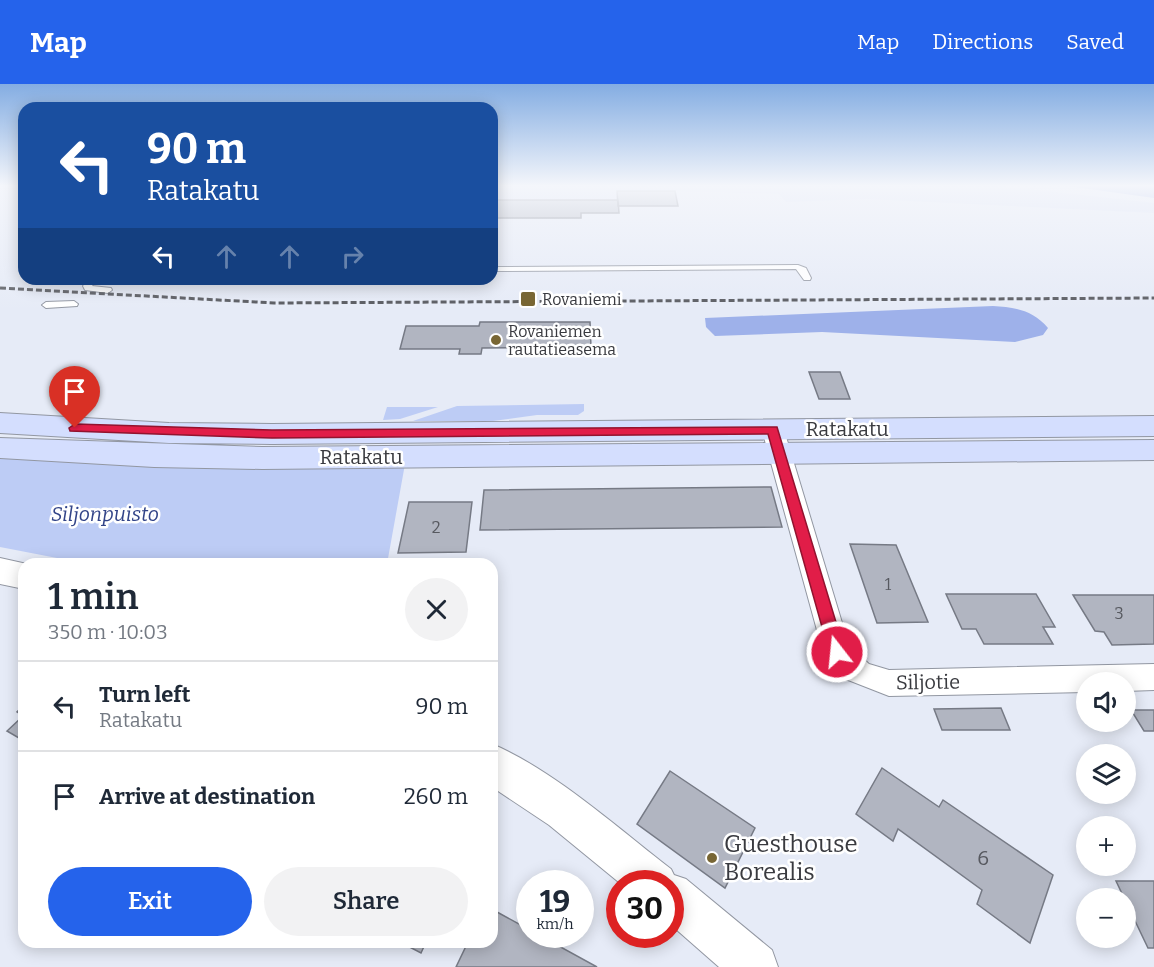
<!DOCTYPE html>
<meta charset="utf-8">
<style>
:root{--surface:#fff;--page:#f2f2f3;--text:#1f2937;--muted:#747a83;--line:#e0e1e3;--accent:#2563eb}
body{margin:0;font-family:Bitter,serif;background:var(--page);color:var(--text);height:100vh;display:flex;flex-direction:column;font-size:22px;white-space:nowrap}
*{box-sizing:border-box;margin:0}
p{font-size:20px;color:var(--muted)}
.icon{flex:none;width:33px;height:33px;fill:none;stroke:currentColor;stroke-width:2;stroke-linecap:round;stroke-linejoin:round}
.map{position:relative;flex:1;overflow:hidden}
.drawer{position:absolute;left:18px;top:474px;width:480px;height:390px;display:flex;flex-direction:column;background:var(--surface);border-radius:18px;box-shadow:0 3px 15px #0003}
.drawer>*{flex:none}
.top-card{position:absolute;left:18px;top:18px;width:480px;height:183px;border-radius:18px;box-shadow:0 3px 15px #0003;background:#1a4fa0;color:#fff;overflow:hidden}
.fabs{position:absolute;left:1076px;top:588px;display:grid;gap:12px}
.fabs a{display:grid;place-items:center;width:60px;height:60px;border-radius:50%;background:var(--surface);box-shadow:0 3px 15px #0003;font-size:30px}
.speed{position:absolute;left:516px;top:786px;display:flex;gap:12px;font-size:30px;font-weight:700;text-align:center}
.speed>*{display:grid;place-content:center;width:78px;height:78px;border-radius:50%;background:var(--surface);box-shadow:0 3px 15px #0003;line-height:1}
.speed small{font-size:15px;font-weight:400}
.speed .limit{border:9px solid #d22;background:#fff;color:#111}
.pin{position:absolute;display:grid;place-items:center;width:51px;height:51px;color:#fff;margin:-62px -26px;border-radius:50% 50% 50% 0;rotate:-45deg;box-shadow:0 0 6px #0007}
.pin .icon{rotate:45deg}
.me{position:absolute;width:66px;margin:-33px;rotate:344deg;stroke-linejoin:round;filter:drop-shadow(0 0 4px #0008)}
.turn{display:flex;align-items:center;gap:21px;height:126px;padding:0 30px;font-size:27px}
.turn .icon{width:78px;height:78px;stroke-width:2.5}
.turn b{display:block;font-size:42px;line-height:51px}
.lanes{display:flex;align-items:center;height:57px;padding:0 30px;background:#0003;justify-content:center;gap:30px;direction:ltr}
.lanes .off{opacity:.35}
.round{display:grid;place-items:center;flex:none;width:63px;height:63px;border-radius:32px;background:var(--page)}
.summary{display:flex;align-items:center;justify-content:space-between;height:102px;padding:0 30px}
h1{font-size:36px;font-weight:600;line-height:45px}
.primary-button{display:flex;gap:12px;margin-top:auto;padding:12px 30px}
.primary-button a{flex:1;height:69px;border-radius:36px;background:var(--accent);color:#fff;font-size:24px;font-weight:600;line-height:69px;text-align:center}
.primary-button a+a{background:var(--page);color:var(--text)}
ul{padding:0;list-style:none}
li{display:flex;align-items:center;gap:18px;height:90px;padding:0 30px;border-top:2px solid var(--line)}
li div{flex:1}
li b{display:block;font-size:22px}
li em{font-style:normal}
header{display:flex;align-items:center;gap:36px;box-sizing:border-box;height:84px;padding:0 30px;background:var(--accent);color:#fff}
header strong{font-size:28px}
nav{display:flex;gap:33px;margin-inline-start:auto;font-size:21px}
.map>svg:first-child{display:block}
</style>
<header>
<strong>Map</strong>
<nav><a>Map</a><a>Directions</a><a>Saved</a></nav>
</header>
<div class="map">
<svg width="1154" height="883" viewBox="0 0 1154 883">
<rect width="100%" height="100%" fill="#e6ebf7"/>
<path fill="#dae1f5" d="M 492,102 L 1000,102 L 1154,119 L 1154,129 L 867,115 L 786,118 L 779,110 L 675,107 L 617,107 L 618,116 L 492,116 Z"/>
<path fill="#bdccf5" d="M 584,320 L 584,327 L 578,331 L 537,331 L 493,337 L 413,337 L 457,322 Z
M 387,323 L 438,323 L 400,335 L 383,336 Z
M 0,374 L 405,380 L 387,480 L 88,480 L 0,463 Z"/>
<path fill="#9eb1ea" d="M 1068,102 L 1154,102 L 1154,114 Z
M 993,222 C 1014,223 1033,226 1048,244 L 1043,251 L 1015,258 L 822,248 L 715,252 L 706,243 L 705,234 Z"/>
<path fill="#b1b5c1" stroke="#767a85" stroke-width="1.5" d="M 617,107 L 675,107 L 678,122 L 618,122 Z
M 492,116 L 618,116 L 619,129 L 581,129 L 581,134 L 492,134 Z
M 480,238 L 590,238 L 591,263 L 482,264 L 481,270 L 459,270 L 460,265 L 400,265 L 406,242 L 479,242 Z
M 809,288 L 840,288 L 850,315 L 819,315 Z
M 771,403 L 782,443 L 480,446 L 484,406 Z
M 409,418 L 472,418 L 466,468 L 398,469 Z
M 850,460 L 896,461 L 928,538 L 877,539 Z
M 946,510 L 1036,510 L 1055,543 L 1043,543 L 1053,560 L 984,560 L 976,545 L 962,545 Z
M 1073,511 L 1154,511 L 1154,560 L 1112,561 L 1104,548 L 1095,547 Z
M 24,621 L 24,657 L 7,647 L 23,632 L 17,628 Z
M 1001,624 L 1010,646 L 942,646 L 934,625 Z
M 1131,626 L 1154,626 L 1154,647 L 1144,647 Z
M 882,684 L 939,723 L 943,716 L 1053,791 L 1030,859 L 977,820 L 982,806 L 898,745 L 893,757 L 856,730 Z
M 670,687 L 755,744 L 725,804 L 637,740 Z
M 1116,797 L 1154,797 L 1154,864 L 1148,864 Z
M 497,828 L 530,846 L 530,850 L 537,850 L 597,883 L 456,883 L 468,858 L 492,858 L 492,839 Z
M 400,858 L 426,858 L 421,869 Z"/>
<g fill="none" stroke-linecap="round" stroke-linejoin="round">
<defs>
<path id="service" d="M 798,181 L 806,184 L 811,194 L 810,196 L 804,196 L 796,185 L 492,187 L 492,183 Z
M 88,195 L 121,195 L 122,196 L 118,198 L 95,198 L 92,202 L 111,204 L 112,206 L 108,209 L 85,206 L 83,202 Z
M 74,217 L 78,220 L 77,222 L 46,224 L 42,221 L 46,218 Z"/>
<path id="minor" d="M 773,339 L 780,341 L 784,346 L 849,562 L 869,580 L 889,586 L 1154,580 L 1154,606 L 1125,607 L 1125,598 L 1086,598 L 1086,608 L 889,612 L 843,594 L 832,584 L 823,568 L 762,346 L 766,341 Z"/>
<path id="tertiary" d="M 0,474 L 27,480 L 24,480 L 24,505 L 0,500 Z
M 492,660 C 552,685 619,745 671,785 L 674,791 L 686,795 L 772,866 L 778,883 L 719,883 L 670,840 L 670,800 L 621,800 L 549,741 L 492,703 Z"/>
<path id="secondary" d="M 0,329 L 169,339 L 272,340 L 1154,332 L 1154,352 L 272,360 L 169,359 L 0,349 Z
M 0,354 L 262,363 L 1154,356 L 1154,376 L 262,385 L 154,383 L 0,374 Z"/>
</defs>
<use href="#service" stroke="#9297a2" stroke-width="2"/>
<use href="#minor" stroke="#9297a2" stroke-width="2"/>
<use href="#tertiary" stroke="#9297a2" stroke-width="2"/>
<use href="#secondary" stroke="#9297a2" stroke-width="2"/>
<use href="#service" fill="#fff" fill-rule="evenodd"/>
<use href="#minor" fill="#fff" fill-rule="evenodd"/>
<use href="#tertiary" fill="#fff" fill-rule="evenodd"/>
<use href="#secondary" fill="#d4defe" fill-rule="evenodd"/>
<path stroke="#56585e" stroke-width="3" stroke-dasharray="6 3" stroke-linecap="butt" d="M 0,204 L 274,219 L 1154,214"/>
</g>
<linearGradient id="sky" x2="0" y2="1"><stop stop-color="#84ade2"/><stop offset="0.45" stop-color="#f4f6fb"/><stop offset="1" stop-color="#f4f6fb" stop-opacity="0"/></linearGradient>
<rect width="1154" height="226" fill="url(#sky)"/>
<path fill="#e11d48" stroke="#92132f" stroke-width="1.5" d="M 75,340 L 272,346 L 777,343 L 845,568 L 842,573 L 837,575 L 831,573 L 829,568 L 768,350 L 272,354 L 70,347 L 69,344 Z"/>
<g fill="#786634" stroke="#fff" stroke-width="2">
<rect x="520" y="207" width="16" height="16" rx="3"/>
<circle cx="496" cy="256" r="6"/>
<circle cx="712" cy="774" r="6"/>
</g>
<g text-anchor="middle" stroke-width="5" stroke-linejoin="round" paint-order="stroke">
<g font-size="16" fill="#393a3f" stroke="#fff" text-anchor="start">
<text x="542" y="221">Rovaniemi</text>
<text x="508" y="253">Rovaniemen<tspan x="508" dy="18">rautatieasema</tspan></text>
</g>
<g font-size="16" fill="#575960">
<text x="436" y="449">2</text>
<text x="888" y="506">1</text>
<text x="1119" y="535">3</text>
</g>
<g font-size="20" fill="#393a3f" stroke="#fff">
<text x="847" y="352">Ratakatu</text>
<text x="361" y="380">Ratakatu</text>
<text transform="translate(928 598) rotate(-1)" y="7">Siljotie</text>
</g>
<g font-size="20" font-style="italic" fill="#324488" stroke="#fff">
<text x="105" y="437">Siljonpuisto</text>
</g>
<g font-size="20" fill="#575960">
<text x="983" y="781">6</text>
</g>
<g font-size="24" fill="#393a3f" stroke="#fff" text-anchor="start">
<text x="724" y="768">Guesthouse<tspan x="724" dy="28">Borealis</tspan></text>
</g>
</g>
</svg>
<div class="fabs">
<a><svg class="icon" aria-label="sound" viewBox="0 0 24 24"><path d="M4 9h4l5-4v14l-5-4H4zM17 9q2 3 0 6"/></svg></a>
<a><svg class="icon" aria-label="layers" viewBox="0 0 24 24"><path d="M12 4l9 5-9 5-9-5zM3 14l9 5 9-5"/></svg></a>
<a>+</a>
<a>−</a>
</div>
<div class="speed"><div>19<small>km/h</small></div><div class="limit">30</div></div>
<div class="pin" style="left:75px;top:344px;background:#d93025"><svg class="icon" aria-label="arrive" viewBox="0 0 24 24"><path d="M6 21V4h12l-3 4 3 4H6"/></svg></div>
<svg class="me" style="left:837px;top:568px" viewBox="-20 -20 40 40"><circle r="17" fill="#e11d48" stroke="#fff" stroke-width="3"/><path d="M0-11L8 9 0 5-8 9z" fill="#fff"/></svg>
<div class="top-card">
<div class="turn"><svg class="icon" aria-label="left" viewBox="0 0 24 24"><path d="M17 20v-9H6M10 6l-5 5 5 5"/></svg><div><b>90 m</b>Ratakatu</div></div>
<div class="lanes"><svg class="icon" aria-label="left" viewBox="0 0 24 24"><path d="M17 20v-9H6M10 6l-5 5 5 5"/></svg><svg class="icon off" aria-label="ahead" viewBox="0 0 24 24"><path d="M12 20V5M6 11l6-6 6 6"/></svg><svg class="icon off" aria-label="ahead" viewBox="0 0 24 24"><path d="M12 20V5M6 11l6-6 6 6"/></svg><svg class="icon off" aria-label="right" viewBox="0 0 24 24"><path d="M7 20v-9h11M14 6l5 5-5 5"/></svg></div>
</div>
<section class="drawer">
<div class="summary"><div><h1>1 min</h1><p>350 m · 10:03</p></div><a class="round"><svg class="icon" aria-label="close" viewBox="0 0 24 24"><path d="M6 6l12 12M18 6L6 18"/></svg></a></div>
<ul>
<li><svg class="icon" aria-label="left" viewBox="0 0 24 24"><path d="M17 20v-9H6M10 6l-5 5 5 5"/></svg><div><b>Turn left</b><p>Ratakatu</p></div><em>90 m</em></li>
<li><svg class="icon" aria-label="arrive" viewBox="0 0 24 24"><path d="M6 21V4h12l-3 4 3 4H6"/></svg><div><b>Arrive at destination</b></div><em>260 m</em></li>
</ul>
<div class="primary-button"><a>Exit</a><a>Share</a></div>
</section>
</div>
